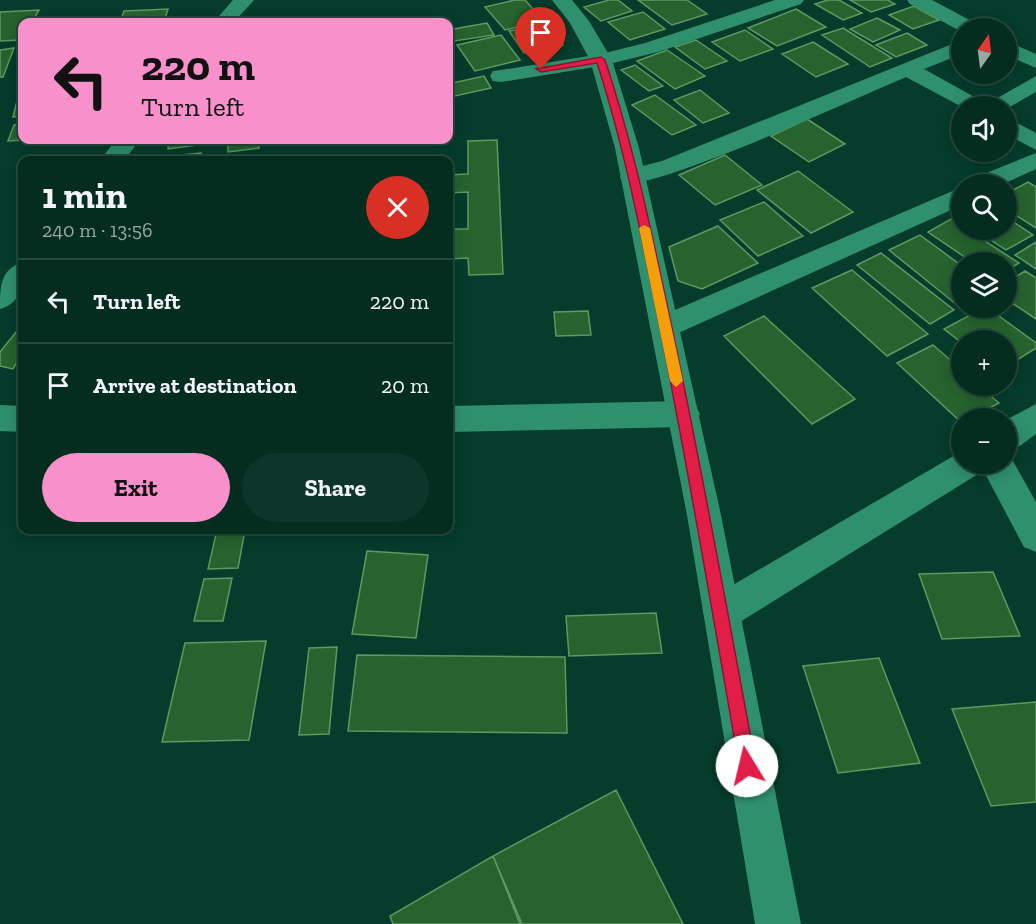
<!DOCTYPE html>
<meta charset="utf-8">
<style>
:root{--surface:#042d20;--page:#0d3529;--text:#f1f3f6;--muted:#97a8a5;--line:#25493e;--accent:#f890cb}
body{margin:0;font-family:"Zilla Slab",serif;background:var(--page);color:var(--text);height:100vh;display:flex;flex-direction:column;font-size:22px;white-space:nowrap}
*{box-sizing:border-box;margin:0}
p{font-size:20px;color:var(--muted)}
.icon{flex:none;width:33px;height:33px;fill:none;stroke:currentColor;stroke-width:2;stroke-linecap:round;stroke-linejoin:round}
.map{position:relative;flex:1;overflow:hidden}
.details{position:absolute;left:18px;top:156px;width:435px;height:378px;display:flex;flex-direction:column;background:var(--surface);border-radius:12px;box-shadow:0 3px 15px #0003,0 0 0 2px var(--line)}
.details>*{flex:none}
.top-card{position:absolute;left:18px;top:18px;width:435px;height:126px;border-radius:12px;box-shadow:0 3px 15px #0003,0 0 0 2px var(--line);background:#f890cb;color:#111;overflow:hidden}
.needle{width:39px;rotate:14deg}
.controls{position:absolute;left:951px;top:18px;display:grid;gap:12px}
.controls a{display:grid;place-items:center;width:66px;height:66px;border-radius:50%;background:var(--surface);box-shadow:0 3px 15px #0003,0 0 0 2px var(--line);font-size:30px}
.pin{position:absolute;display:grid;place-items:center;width:51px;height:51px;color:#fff;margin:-62px -26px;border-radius:50% 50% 50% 0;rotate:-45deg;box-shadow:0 0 6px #0007}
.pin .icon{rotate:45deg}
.me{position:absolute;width:66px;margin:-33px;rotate:351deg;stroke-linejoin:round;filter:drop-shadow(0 0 4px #0008)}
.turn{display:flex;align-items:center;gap:21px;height:126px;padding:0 24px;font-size:27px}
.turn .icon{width:78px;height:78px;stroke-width:2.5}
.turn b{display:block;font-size:42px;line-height:51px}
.round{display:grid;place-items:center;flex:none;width:63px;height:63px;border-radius:32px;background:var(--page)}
.overview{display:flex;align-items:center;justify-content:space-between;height:102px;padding:0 24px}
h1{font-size:36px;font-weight:800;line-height:45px}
.action{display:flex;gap:12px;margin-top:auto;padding:12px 24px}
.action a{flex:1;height:69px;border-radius:36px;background:var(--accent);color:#111;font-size:24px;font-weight:800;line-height:69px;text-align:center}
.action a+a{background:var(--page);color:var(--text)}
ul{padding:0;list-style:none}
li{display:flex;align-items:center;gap:18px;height:84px;padding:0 24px;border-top:2px solid var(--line)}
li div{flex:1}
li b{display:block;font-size:22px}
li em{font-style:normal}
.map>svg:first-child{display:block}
</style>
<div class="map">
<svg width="1036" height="924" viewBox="0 0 1036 924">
<rect width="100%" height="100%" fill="#053c2b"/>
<path fill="#26632e" stroke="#5d9961" stroke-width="1.5" d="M 515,0 L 525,0 L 544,21 L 505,30 L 485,7 Z
M 609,0 L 618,0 L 632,11 L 601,21 L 584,7 Z
M 638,0 L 687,0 L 707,14 L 672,25 Z
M 828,0 L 839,0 L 862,13 L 843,20 L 815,4 Z
M 850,0 L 888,0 L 895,4 L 871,12 Z
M 914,6 L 939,20 L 913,29 L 889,15 Z
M 168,9 L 164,22 L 120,22 L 124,11 Z
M 796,9 L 826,27 L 777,46 L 748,28 Z
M 39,10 L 32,22 L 22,22 L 22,40 L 0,41 L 0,12 Z
M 643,12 L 665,29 L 630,40 L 608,22 Z
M 877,18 L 900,30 L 873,42 L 850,29 Z
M 327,19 L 327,22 L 285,22 Z
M 487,23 L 494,35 L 448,42 L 448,30 Z
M 546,24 L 563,45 L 524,53 L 509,31 Z
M 843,28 L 892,58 L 870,67 L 822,35 Z
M 745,30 L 773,49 L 740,61 L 712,42 Z
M 907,33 L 927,45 L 896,57 L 876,45 Z
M 501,35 L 520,60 L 475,71 L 457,45 Z
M 696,40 L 727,61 L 705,69 L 675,47 Z
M 813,42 L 848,64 L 816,77 L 782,54 Z
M 14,48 L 3,77 L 0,77 L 0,50 Z
M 667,50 L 705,76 L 675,89 L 637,61 Z
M 635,65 L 663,86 L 649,91 L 621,70 Z
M 484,76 L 491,88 L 455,96 L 448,84 Z
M 22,88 L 22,116 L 13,117 L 20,89 Z
M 700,90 L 729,113 L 703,123 L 674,100 Z
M 655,95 L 696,125 L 672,135 L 632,105 Z
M 807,119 L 845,144 L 809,162 L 771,136 Z
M 22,124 L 24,140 L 8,141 L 14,125 Z
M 169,140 L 258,140 L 259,148 L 228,152 L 228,141 L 168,149 Z
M 497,140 L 503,274 L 469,275 L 468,258 L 448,259 L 448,229 L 468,229 L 468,192 L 448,193 L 448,175 L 468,174 L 468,141 Z
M 201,153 L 200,160 L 159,160 L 159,157 Z
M 725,155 L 762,185 L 715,205 L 679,175 Z
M 798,171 L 853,212 L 811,233 L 757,190 Z
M 1028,182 L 1036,187 L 1036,228 L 1006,209 L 1006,194 Z
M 764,202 L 803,236 L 758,256 L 720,220 Z
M 1006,217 L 1033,235 L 1006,250 L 975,230 L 1006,230 Z
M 951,219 L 962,225 L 962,230 L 968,230 L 1019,263 L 1006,271 L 1006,262 L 972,262 L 928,232 Z
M 718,226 L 758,263 L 702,289 L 678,281 L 669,247 Z
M 920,235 L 962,266 L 962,303 L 957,305 L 889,250 Z
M 1036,242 L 1036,269 L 1015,255 Z
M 881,253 L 954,310 L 930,324 L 857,265 Z
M 852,270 L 928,334 L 887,356 L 812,288 Z
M 1025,271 L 1036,278 L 1036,319 L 1006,299 L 1006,283 Z
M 983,308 L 988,308 L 1036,343 L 1036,348 L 1006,367 L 1006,340 L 962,340 L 962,343 L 944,329 Z
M 588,311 L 591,335 L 556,336 L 554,312 Z
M 764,316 L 855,399 L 812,424 L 724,336 Z
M 21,326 L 22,354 L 13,369 L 0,366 L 0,352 Z
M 933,345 L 962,370 L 962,386 L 979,386 L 999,403 L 971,418 L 962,418 L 962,423 L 897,363 Z
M 217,530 L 245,530 L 238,568 L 208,569 Z
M 367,551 L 428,555 L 416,638 L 352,634 Z
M 993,572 L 1020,636 L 942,639 L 919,574 Z
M 232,578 L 223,621 L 194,621 L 204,579 Z
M 656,613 L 662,653 L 569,656 L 566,616 Z
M 266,641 L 249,740 L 162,742 L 185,643 Z
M 337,647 L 329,734 L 299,735 L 309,648 Z
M 357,655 L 565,657 L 567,733 L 348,731 Z
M 879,658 L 920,763 L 838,773 L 803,666 Z
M 1036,702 L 1036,802 L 991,806 L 952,709 Z
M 616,790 L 683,924 L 520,924 L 493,856 Z
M 493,856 L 522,924 L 393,924 L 390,916 Z"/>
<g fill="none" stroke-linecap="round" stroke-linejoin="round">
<path fill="#2f906e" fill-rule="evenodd" d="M 233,0 L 254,0 L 234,22 L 214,22 Z
M 775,0 L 804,0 L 801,4 L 658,52 L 601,66 L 501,82 L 493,81 L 490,76 L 493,71 L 501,70 L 601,54 L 645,43 Z
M 907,0 L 932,0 L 977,24 L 980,28 L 962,28 L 962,32 L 910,4 Z
M 962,40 L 962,54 L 924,69 L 987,104 L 1036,76 L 1036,92 L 1006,109 L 1006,106 L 962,107 L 906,77 C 863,95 655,191 623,183 L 620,177 L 623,171 L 662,161 Z
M 1006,41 L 1036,54 L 1036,68 L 1006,55 Z
M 1006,117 L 1036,133 L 1036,150 L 1006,134 Z
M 116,140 L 140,140 L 124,160 L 100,160 Z
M 1036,153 L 1036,169 L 1003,184 L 971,184 L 974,178 Z
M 962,187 L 962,205 L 674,335 L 664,338 L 654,335 L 650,327 L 654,319 Z
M 22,262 C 24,283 23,302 0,309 C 0,287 0,270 22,262 Z
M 684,401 L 695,405 L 700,414 L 695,423 L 684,427 L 448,432 L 448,406 Z
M 1036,404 L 1036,434 L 1017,448 L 1006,451 L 1006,420 Z
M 0,405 L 22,406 L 22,432 L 0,431 Z
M 962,451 L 962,464 L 1006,464 L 1006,453 L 1009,454 L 1036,502 L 1036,552 L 1024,547 L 981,466 L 978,474 L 735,625 L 722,630 L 709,625 L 703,612 L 709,599 Z"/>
<path fill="#2f906e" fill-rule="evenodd" d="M 552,0 L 572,0 L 589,21 L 612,60 L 639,148 L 721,515 L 801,924 L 755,924 L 687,515 L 615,148 L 590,60 L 570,23 Z"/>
</g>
<path fill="#e11d48" stroke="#92132f" stroke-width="1.5" d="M 601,57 L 605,60 C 634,147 653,238 672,328 C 703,474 729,620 756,766 L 754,772 L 747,775 L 741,772 L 739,766 C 714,620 689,473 660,328 C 642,239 625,149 597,63 L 541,72 L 536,69 Z"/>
<path fill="#f59e0b" d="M 644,225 L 650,228 L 683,381 L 676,387 L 670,381 L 639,228 Z"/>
</svg>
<div class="controls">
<a><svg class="needle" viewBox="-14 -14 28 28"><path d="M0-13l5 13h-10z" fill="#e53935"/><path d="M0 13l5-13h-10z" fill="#97a8a5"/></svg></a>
<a><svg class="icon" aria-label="sound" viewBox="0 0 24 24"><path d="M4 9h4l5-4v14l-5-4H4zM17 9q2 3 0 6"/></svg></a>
<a><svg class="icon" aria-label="search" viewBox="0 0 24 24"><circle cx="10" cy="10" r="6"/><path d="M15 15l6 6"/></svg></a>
<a><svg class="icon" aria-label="layers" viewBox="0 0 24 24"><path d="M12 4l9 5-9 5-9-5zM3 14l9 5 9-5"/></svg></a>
<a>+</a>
<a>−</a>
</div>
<div class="pin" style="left:541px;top:69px;background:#d93025"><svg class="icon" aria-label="arrive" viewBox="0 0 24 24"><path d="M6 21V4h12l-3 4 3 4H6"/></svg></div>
<svg class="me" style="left:747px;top:766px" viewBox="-20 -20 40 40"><circle r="19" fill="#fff"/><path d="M0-13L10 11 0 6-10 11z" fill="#e11d48"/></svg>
<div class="top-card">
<div class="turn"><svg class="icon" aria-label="left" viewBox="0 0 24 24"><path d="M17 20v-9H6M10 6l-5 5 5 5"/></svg><div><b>220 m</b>Turn left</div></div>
</div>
<section class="details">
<div class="overview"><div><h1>1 min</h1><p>240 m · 13:56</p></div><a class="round" style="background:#d93025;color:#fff"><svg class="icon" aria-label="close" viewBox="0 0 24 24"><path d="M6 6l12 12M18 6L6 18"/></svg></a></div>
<ul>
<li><svg class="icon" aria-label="left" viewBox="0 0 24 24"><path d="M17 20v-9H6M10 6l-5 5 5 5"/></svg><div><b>Turn left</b></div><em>220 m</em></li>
<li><svg class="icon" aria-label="arrive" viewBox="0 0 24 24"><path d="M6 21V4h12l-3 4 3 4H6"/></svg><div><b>Arrive at destination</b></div><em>20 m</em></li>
</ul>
<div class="action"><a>Exit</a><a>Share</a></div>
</section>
</div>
